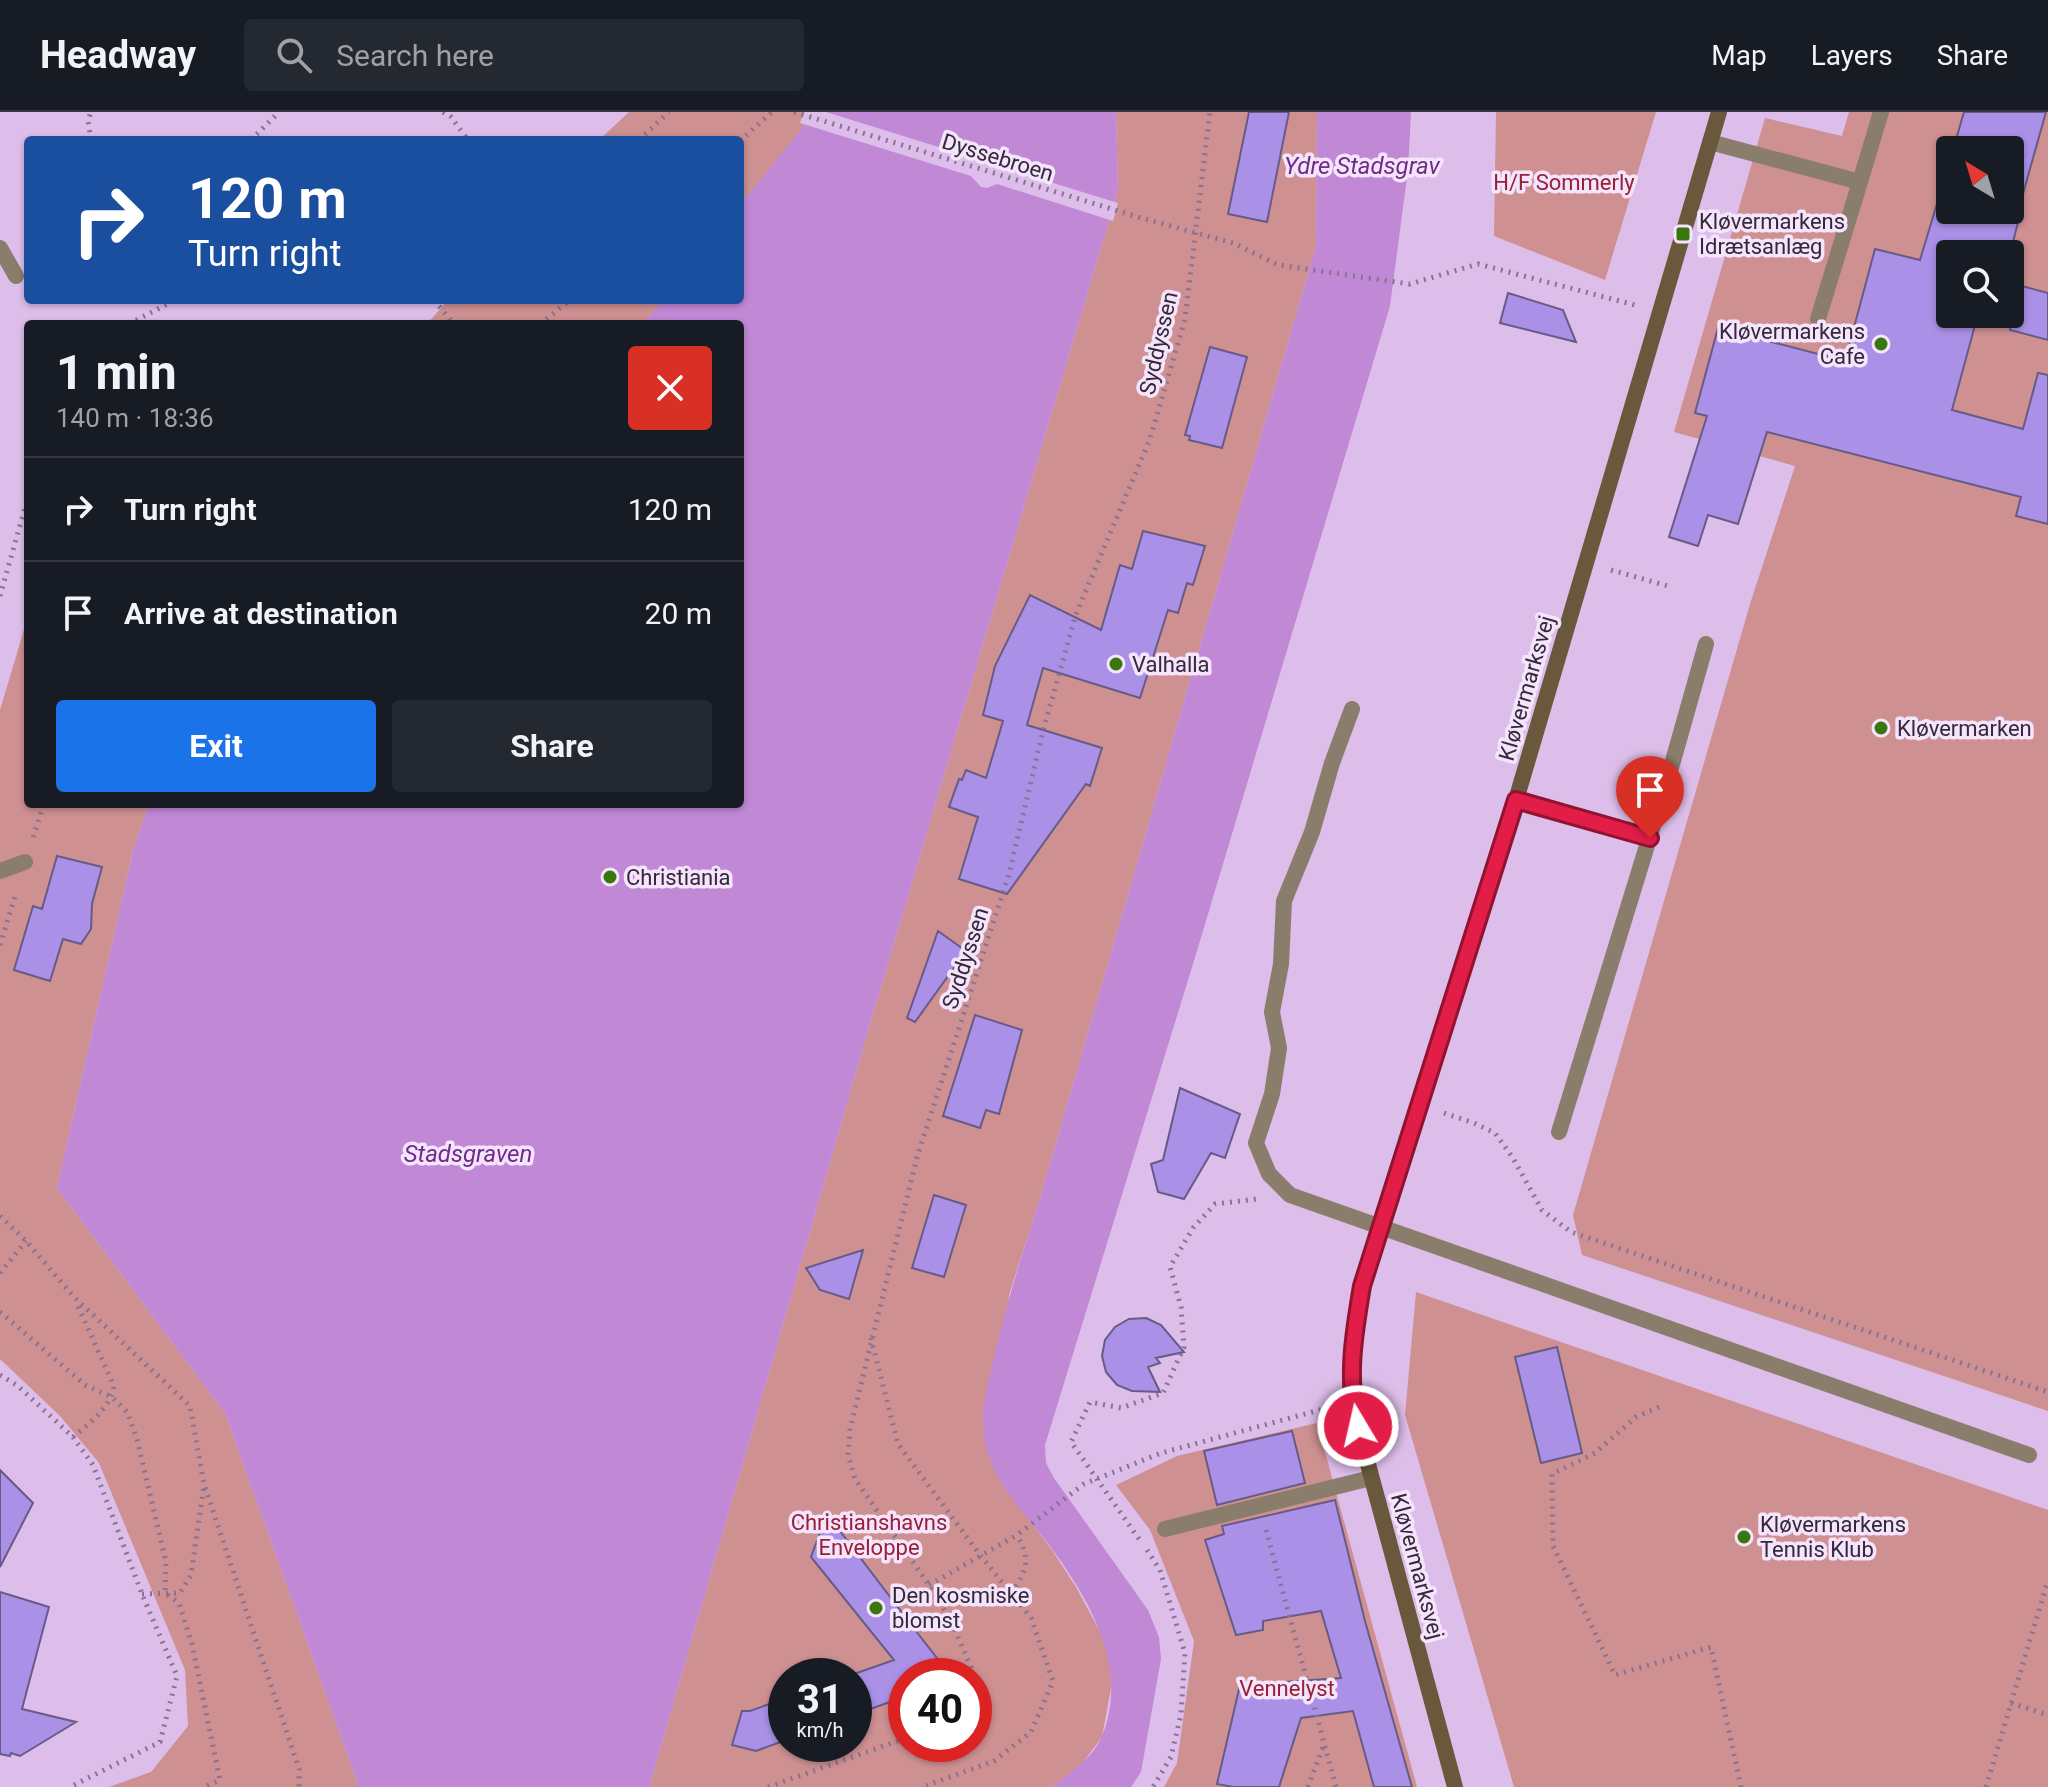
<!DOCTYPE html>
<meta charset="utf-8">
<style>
:root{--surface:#171b24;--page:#242831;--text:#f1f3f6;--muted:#9ea1a6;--line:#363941;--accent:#1a73e8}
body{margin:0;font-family:Roboto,sans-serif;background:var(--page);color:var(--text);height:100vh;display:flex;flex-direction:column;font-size:30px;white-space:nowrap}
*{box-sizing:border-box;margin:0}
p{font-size:26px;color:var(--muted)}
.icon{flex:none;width:44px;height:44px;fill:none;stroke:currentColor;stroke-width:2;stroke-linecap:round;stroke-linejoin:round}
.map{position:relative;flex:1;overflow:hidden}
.side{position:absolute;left:24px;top:208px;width:720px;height:488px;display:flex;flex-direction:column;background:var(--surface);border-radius:8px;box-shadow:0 2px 6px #0004}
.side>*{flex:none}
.banner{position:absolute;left:24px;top:24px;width:720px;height:168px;border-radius:8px;box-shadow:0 2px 6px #0004;background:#1a4fa0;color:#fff;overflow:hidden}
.needle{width:52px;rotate:322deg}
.buttons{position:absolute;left:1936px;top:24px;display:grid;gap:16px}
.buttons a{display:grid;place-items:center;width:88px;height:88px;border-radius:8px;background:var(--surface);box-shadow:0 2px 6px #0004;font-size:40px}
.speed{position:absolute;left:768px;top:1546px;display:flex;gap:16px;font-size:40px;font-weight:700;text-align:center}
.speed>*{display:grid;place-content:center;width:104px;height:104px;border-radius:50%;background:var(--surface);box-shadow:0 2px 6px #0004;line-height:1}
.speed small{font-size:20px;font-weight:400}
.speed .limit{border:12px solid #d22;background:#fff;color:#111}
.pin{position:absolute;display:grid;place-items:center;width:68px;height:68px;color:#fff;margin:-82px -34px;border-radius:50% 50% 50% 0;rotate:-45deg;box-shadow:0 0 8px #0007}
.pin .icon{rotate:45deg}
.me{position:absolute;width:88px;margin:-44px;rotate:351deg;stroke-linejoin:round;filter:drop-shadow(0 0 6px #0008)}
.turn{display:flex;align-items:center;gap:28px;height:168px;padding:0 32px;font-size:36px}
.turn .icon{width:104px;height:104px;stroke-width:2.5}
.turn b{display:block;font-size:56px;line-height:68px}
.round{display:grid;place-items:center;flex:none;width:84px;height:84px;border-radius:8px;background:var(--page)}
.head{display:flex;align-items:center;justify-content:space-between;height:136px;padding:0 32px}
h1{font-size:48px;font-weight:700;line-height:60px}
.primary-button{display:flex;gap:16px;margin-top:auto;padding:16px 32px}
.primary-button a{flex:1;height:92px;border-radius:8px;background:var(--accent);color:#fff;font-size:32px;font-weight:700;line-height:92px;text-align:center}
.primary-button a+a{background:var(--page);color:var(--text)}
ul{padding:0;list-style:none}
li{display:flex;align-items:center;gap:24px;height:104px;padding:0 32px;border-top:2px solid var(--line)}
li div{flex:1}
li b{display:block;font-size:30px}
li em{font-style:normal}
header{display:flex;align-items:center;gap:48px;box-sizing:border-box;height:112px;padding:0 40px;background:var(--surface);border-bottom:2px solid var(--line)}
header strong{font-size:38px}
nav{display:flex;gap:44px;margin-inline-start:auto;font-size:28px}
.search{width:560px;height:72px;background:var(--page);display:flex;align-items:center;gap:20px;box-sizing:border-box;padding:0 28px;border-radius:8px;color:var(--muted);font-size:30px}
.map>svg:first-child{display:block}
</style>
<header>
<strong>Headway</strong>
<div class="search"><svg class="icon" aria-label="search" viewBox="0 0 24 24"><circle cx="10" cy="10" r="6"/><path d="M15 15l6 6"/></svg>Search here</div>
<nav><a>Map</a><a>Layers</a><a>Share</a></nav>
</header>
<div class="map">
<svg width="2048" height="1675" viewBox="0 0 2048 1675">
<rect width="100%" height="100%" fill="#ddbeea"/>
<path fill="#cf9092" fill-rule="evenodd" d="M 629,0 L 808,0 L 804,15 L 740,93 L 740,28 L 599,28 Z
M 1116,0 L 1317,0 L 1316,134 L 1041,1083 L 1009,1183 L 1002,1372 L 1052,1438 L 1076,1475 L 1104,1527 L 1110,1546 L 1112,1571 L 1102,1625 L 1081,1653 L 1052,1675 L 649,1675 L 872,905 L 1118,78 ZM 786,1564 L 854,1564 L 854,1632 L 786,1632 ZM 906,1564 L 974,1564 L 974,1632 L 906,1632 Z
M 1496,0 L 1656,0 L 1605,168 L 1494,124 Z
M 1849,0 L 2048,0 L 2048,1299 L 1582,1143 L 1573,1103 L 1750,492 L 1795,354 L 1674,320 L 1765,6 L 1842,24 ZM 1950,38 L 2010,38 L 2010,98 L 1950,98 ZM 1950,142 L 2010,142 L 2010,202 L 1950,202 Z
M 448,188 L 663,188 L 643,212 L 427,212 Z
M 28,504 L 28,692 L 149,692 L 133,739 L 57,1076 L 225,1301 L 357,1669 L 356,1675 L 109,1675 L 151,1660 L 188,1614 L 185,1558 L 99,1351 L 60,1304 L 0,1247 L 0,598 Z
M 1416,1180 L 2048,1398 L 2048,1675 L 1514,1675 L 1405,1303 Z
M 1317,1311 L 1417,1675 L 1164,1675 L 1177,1651 L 1194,1529 L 1150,1418 L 1116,1373 L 1177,1344 Z"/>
<path fill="#c188d6" d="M 808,0 L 1116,0 L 1118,78 L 872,905 L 649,1675 L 356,1675 L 357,1669 L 225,1301 L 57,1076 L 133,739 L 149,692 L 740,692 L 740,212 L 643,212 L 663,188 L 740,188 L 740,93 L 803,15 Z
M 1317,0 L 1411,0 L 1408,58 L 1390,194 L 1197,839 L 1045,1333 L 1046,1351 L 1054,1366 L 1148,1498 L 1159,1525 L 1161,1547 L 1141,1660 L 1131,1675 L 1052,1675 C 1070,1661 1093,1646 1102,1624 C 1130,1556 1089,1486 1049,1433 C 1024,1401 990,1367 984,1325 C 980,1296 989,1268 995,1241 C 1008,1187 1024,1135 1041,1083 L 1316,134 Z"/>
<path fill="#ddbeea" d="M 804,0 L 826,0 L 945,37 L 951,33 L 961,33 L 970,40 L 972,46 L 1118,91 L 1113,109 L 997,72 L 987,76 L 981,75 L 971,64 L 800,11 Z"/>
<path fill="#aa91e7" stroke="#675b86" stroke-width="2" d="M 1249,0 L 1289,0 L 1267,110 L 1228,102 Z
M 1964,0 L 2046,0 L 2019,96 L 2010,94 L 2010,38 L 1953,38 Z
M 1942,75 L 1950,76 L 1950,98 L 2021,98 L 2010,142 L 1950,142 L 1950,202 L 1978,202 L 1952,298 L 2023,317 L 2038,261 L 2048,263 L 2048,412 L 2016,404 L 2021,385 L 1767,320 L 1738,412 L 1708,403 L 1698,434 L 1669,425 L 1707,304 L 1695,301 L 1718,216 L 1845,249 L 1875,137 L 1920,148 Z
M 2010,171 L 2048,181 L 2048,228 L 2010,218 Z
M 1508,181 L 1563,198 L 1576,230 L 1500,211 Z
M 1210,235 L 1247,245 L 1222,336 L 1189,328 L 1190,324 L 1185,323 Z
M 1143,419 L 1205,434 L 1193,473 L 1187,471 L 1178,501 L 1168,498 L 1140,586 L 1043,556 L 1027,613 L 1102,636 L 1090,674 L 1086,672 L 1007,782 L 959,767 L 978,705 L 949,695 L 959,667 L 962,668 L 966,658 L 986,666 L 1003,609 L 983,603 L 995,554 L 1030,483 L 1101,518 L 1120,453 L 1132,457 Z
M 57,744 L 102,755 L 92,792 L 91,817 L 81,832 L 63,827 L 50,869 L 14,858 L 33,794 L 42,797 Z
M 938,819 L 966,839 L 915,910 L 907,906 Z
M 975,903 L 1022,918 L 999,1002 L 986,998 L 980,1016 L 943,1004 Z
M 1180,976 L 1240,1002 L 1225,1046 L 1211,1041 L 1184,1087 L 1158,1080 L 1151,1052 L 1163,1048 Z
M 934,1083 L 966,1093 L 944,1165 L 912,1156 Z
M 863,1138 L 849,1187 L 820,1178 L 806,1156 Z
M 1146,1206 L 1161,1213 L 1184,1240 L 1156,1246 L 1160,1251 L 1148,1255 L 1160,1280 L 1132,1279 L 1117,1273 L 1106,1260 L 1102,1244 L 1105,1228 L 1115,1215 L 1129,1207 Z
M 1557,1235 L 1582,1341 L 1541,1351 L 1515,1245 Z
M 1292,1319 L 1305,1371 L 1217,1393 L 1204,1339 Z
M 0,1358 L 33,1391 L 0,1455 Z
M 1335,1388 L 1365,1509 L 1412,1675 L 1374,1675 L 1353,1599 L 1301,1606 L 1279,1675 L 1233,1675 L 1217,1672 L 1240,1573 L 1341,1566 L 1321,1499 L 1263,1509 L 1263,1518 L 1236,1523 L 1205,1428 L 1224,1422 L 1222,1414 Z
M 827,1402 L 919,1523 L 951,1564 L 906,1563 L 906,1584 L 854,1603 L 854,1562 L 894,1548 L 811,1445 Z
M 0,1480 L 49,1495 L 22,1597 L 76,1610 L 20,1644 L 11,1641 L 10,1644 L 0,1642 Z
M 786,1586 L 786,1628 L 756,1639 L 732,1633 L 742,1599 L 750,1599 Z"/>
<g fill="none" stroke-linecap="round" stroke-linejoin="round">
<path stroke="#887391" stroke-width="5" stroke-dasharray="2 6" stroke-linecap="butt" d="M 443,0 L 451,5 L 468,28
M 794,0 L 1138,105 L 1233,131 L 1278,153 L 1410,172 L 1478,152 L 1635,193
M 91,28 L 88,9 L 91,0
M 251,28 L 279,0
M 639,28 L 669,0
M 740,29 L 772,0
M 434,188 L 454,212
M 129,212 L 175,188
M 540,212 L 570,188
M 1611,458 L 1668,474
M 0,484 L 28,385
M 33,725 L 44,692
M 0,833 L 16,781
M 1444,1001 L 1474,1011 L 1495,1021 L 1513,1046 L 1542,1098 L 1571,1120 L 2048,1280
M 0,1104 L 26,1129 L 74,1185 L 190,1294 L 204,1372 L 299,1657 L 299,1675
M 0,1161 L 26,1129
M 0,1200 L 85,1273 L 112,1285 L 127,1300 L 137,1327 L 166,1450 L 165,1481 L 179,1491 L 192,1532 L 220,1668 L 205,1675
M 871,1226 L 898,1332 L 980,1443 L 1031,1506 L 1053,1569 L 1031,1620 L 994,1649 L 922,1675
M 0,1263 L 18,1274 L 73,1325 L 93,1353 L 142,1482 L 177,1564 L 160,1630 L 70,1675
M 1659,1295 L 1636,1305 L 1595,1341 L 1552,1362 L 1553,1434 L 1615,1563 L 1711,1535 L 1741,1675
M 73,1325 C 89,1312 110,1296 114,1274 L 76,1190
M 1266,1418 L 1336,1675
M 1139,1427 L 1071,1330 L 1090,1290 L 1121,1296 L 1163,1281 L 1184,1235 L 1181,1195 L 1170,1155 L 1193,1116 L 1215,1092 L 1256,1087
M 1147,1438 L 1160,1458 L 1185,1541 L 1181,1602 L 1171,1645 L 1153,1675
M 929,1473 L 1017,1423 L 1084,1372 L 1161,1341 L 1327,1296
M 1011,1481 C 1027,1459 1031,1448 1017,1423
M 142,1482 L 180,1481 L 191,1463 L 204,1373
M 970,1564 L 971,1555 L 951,1509 L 929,1473 L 855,1367 L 848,1343 L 850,1317 L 917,1045 L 1009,762 L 1043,619 L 1076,502 L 1150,327 L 1185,207 L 1210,0
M 2011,1591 L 2048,1603
M 768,1675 L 906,1626
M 1308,1675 L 1324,1632
M 1986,1675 L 2048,1468"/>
<path stroke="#8a7d6b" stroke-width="16" d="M 1710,30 L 1860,70 L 1881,0
M 1818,207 L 1860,70
M 1352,597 L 1332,651 L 1312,720 L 1284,789 L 1281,852 L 1272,900 L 1279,936 L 1272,982 L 1256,1031 L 1269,1062 L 1290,1083 L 2029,1343
M 1516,688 L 1650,726
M 1559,1020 L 1673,649 L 1706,532
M 1165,1417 L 1371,1366"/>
<path stroke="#8a7d6b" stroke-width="16" d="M 0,136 L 16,164
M 0,759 L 25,750"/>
<path stroke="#6a583d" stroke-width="16" d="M 1455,1675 L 1351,1289 L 1353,1227 L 1362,1174 L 1516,688 L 1719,0"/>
</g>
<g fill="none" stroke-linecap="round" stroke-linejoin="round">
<defs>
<path id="route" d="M 1358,1314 C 1346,1268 1354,1221 1362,1174 L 1516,688 L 1650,726"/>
</defs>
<use href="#route" stroke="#92132f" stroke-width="20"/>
<use href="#route" stroke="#e11d48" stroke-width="14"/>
</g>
<g fill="#38760e" stroke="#f5e5fc" stroke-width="3">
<rect x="1675" y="114" width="16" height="16" rx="4"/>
<circle cx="1881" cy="232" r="8"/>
<circle cx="1116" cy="552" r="8"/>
<circle cx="1881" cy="616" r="8"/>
<circle cx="610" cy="765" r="8"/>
<circle cx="1744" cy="1425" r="8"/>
<circle cx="876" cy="1496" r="8"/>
</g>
<g text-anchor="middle" stroke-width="7" stroke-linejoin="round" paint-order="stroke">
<g font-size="22" fill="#342839" stroke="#f5e5fc">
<text transform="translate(998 45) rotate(17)" y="8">Dyssebroen</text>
<text transform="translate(1158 231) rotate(-77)" y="8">Syddyssen</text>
<text transform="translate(1526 576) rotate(-74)" y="8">Kløvermarksvej</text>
<text transform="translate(965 846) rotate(-72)" y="8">Syddyssen</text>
<text transform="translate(1418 1454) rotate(75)" y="8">Kløvermarksvej</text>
</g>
<g font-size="22" fill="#981f36" stroke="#f5e5fc">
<text x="1564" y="78">H/F Sommerly</text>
<text x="869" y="1418">Christianshavns<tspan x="869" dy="25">Enveloppe</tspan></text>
<text x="1287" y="1584">Vennelyst</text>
</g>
<g font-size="22" fill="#342839" stroke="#f5e5fc" text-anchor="start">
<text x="1699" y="117">Kløvermarkens<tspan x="1699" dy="25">Idrætsanlæg</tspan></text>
<text x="1865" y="227" text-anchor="end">Kløvermarkens<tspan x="1865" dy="25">Cafe</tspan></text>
<text x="1132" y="560">Valhalla</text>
<text x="1897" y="624">Kløvermarken</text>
<text x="626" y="773">Christiania</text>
<text x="1760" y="1420">Kløvermarkens<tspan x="1760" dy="25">Tennis Klub</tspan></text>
<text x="892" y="1491">Den kosmiske<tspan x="892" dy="25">blomst</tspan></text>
</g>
<g font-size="24" font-style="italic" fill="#702b87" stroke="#f5e5fc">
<text x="1362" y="62">Ydre Stadsgrav</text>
<text x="468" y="1050">Stadsgraven</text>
</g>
</g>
</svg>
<div class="buttons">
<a><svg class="needle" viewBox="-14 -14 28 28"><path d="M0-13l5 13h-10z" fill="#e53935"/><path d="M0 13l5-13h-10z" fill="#9ea1a6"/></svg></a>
<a><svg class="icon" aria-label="search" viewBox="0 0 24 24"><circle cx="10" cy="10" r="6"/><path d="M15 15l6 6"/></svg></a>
</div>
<div class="speed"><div>31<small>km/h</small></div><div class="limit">40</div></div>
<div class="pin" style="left:1650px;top:726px;background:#d93025"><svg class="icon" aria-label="arrive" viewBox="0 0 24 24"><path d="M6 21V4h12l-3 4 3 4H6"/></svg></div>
<svg class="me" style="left:1358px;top:1314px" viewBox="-20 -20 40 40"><circle r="17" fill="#e11d48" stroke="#fff" stroke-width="3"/><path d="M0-11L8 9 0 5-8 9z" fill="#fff"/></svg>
<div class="banner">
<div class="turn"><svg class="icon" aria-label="right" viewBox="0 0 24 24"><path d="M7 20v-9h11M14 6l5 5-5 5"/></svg><div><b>120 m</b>Turn right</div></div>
</div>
<section class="side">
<div class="head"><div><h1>1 min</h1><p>140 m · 18:36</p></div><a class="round" style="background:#d93025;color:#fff"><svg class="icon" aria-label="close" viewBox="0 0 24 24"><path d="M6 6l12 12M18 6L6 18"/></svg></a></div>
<ul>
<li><svg class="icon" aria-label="right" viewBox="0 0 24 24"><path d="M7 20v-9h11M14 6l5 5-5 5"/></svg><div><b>Turn right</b></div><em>120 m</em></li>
<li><svg class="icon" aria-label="arrive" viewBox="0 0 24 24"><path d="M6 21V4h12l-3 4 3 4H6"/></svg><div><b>Arrive at destination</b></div><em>20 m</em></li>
</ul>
<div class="primary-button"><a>Exit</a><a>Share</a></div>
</section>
</div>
